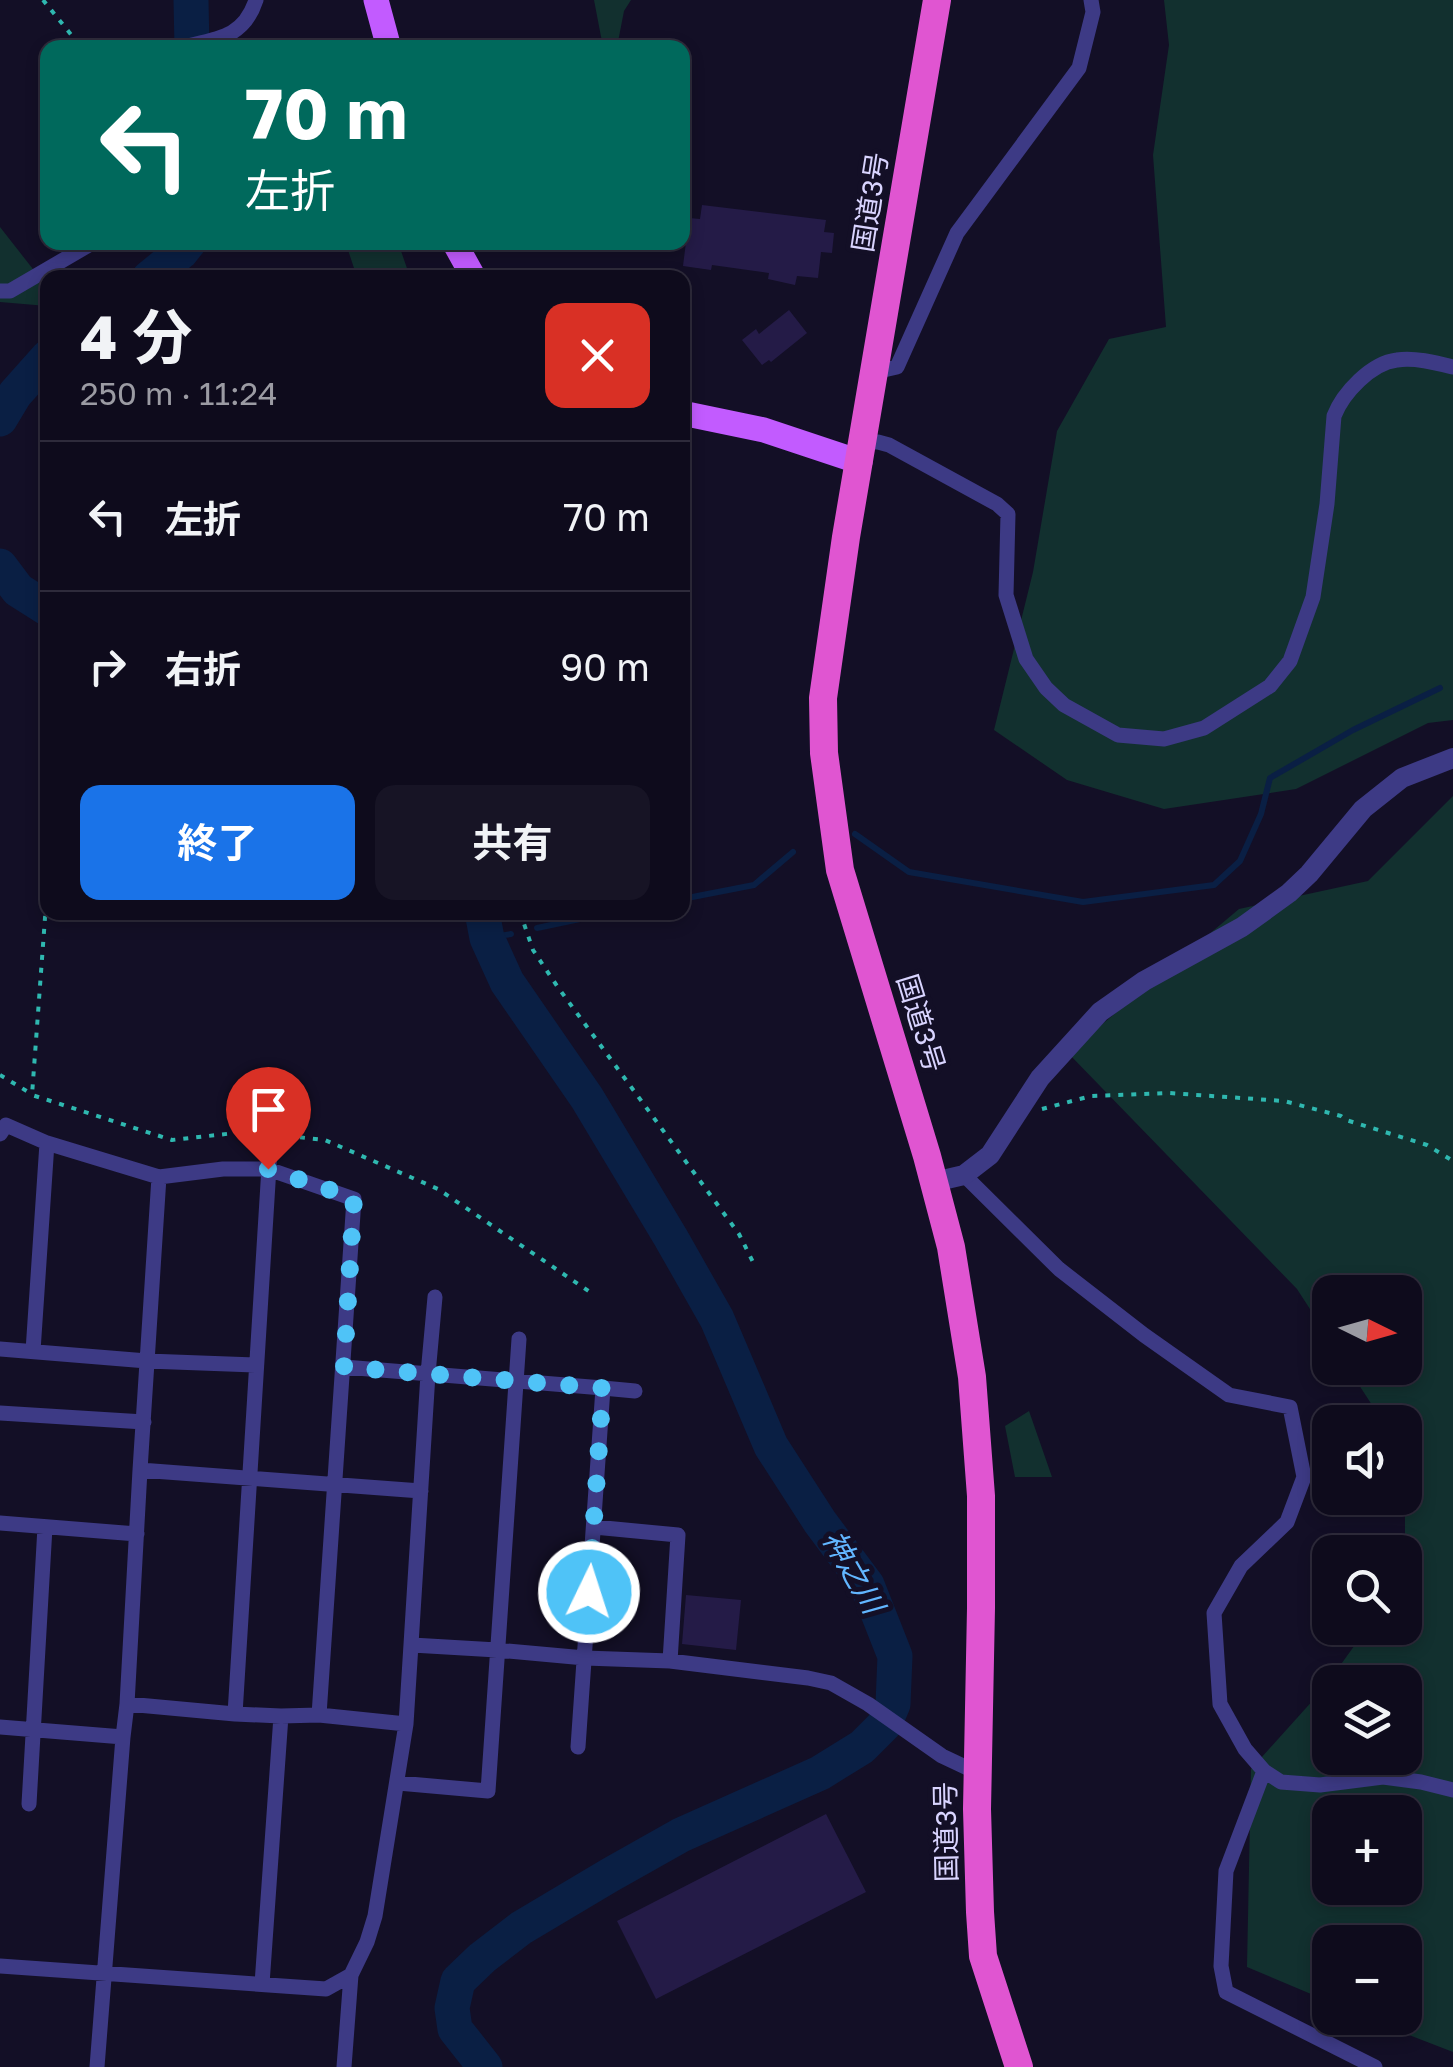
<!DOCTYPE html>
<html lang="ja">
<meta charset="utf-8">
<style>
:root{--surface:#0e0b1c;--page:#171425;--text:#f1f3f6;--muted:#9b9ba3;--line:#2e2b3b;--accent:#1a73e8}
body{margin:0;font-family:"Golos Text","Noto Sans JP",sans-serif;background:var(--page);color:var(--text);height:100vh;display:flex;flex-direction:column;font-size:38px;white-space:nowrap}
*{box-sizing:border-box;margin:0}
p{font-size:32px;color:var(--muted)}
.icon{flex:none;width:55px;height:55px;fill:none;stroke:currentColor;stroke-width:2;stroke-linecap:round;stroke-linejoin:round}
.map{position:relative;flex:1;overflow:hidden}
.details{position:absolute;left:40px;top:270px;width:650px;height:650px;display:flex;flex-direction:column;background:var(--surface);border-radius:20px;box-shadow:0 5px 15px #0003,0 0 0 2px var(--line)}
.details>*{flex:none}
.hud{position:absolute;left:40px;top:40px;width:650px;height:210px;border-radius:20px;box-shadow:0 5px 15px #0003,0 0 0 2px var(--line);background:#00695c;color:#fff;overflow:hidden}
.needle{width:65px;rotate:95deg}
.buttons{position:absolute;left:1312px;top:1275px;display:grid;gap:20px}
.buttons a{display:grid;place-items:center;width:110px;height:110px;border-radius:20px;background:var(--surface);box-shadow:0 5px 15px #0003,0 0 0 2px var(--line);font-size:50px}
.pin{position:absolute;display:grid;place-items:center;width:85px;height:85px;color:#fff;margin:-102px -42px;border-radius:50% 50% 50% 0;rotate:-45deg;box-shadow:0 0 10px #0007}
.pin .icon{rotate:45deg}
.me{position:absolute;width:110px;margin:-55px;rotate:4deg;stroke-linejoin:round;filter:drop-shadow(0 0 8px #0008)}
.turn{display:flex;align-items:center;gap:35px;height:210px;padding:0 40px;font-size:45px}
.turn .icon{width:130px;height:130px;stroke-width:2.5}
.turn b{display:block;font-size:70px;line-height:85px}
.round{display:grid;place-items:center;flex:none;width:105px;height:105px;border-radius:20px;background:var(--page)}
.overview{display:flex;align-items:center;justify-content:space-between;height:170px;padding:0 40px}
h1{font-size:60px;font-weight:700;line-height:75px}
.action{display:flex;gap:20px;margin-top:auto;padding:20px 40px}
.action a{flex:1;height:115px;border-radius:20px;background:var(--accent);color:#fff;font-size:40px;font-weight:700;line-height:115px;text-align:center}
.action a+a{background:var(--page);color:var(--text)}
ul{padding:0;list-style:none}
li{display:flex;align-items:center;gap:30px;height:150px;padding:0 40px;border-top:2px solid var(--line)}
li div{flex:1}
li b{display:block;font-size:38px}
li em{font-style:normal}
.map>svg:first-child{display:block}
</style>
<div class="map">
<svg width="1453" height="2067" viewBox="0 0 1453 2067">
<rect width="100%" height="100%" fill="#130f26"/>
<path fill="#12302f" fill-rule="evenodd" d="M 594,0 L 631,0 L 624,11 L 617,47 L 603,47 Z
M 1164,0 L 1453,0 L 1453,720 L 1428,723 L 1296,789 L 1164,809 L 1067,780 L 994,730 L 1033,572 L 1057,431 L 1109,339 L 1166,327 L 1153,155 L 1169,45 Z
M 0,227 L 47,287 L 47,306 L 0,302 Z
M 339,243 L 405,243 L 400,248 L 410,277 L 357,277 L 348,250 Z
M 1453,796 L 1453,2052 L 1365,2018 L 1405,2018 L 1405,1942 L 1330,1942 L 1330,2002 L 1247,1967 L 1251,1769 L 1324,1688 L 1367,1628 L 1405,1628 L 1405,1422 L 1383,1422 L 1348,1368 L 1405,1368 L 1405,1292 L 1330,1292 L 1330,1340 L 1297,1289 L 1068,1053 L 1239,909 L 1368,881 ZM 1330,1682 L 1405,1682 L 1405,1758 L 1330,1758 ZM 1330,1812 L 1405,1812 L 1405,1888 L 1330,1888 Z
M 1029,1411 L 1052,1477 L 1015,1477 L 1005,1426 Z"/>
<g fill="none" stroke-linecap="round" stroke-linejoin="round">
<path stroke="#0a1f44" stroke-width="6" d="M 855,834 L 909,872 L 1083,902 L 1214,885 L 1240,861 L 1261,814 L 1270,778 L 1353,730 L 1440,688
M 682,899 L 754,885 L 793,852
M 537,928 L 613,912
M 487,938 L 511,934"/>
<path stroke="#0a1f44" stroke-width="35" d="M 191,0 L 192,48
M 149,278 L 181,252 L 189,242
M 0,419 L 15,394 L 48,357
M 0,566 L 18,590 L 48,609
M 482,912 L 487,938 L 507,982 L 587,1098 L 671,1238 L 717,1319 L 771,1446 L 820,1522 L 867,1585 L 895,1656 L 893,1704 L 884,1725 L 862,1747 L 820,1773 L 681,1835 L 610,1875 L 521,1928 L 482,1958 L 458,1981 L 452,2008 L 455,2029 L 485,2067"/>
</g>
<path fill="#241b47" d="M 702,205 L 826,220 L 824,232 L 834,233 L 832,253 L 821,252 L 818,278 L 797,276 L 795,285 L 768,279 L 769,273 L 712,265 L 711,270 L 683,266 L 689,218 L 700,219 Z
M 789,310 L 807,333 L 771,362 L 769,360 L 762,365 L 742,340 L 756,329 L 759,334 Z
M 686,1595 L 741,1600 L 736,1650 L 682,1644 Z
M 826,1814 L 866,1892 L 656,1999 L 617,1921 Z"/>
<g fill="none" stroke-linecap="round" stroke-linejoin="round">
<path stroke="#2fb8b0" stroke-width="4" stroke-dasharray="5 8" stroke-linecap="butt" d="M 43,0 L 82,48
M 48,877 L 32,1095 L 172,1140 L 244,1132 L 258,1134
M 520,912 L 533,950 L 557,986 L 739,1234 L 755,1266
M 0,1075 L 30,1093
M 1042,1109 L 1091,1096 L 1169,1093 L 1284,1101 L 1341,1116 L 1346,1120 L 1427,1145 L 1453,1161
M 287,1136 L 325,1140 L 438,1189 L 590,1292"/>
<path stroke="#3d3a85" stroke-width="15" d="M 178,48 C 214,39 243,40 256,0
M 0,291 L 10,291 L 94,242
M 875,372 L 897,367 L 957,233 L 1079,68 L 1093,12 L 1091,0
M 863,442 L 878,442 L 889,445 L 997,504 L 1008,514 L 1006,595 L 1026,659 L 1046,688 L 1064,705 L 1118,735 L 1164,739 L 1204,728 L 1270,686 L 1290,661 L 1313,597 L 1327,504 L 1334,416 C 1343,393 1371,363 1397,360 C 1414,357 1437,363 1453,367
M 0,1134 L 6,1125 L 47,1143 L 159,1177 L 223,1169 L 268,1169 L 354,1199 L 319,1715
M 964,1175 L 1059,1269 L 1144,1335 L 1229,1395 L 1290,1407 L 1304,1477 L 1287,1522 L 1241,1566 L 1214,1613 L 1220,1704 L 1245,1749 L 1264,1771 L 1281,1782 L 1320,1785 L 1383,1777 L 1421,1782 L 1453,1790
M 159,1177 L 140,1470 L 421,1491
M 0,1349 L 147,1361 L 255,1365
M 33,1351 L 47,1143
M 344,1367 L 603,1388 L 578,1747
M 603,1388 L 635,1391
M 0,1413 L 144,1422
M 0,1523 L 137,1534
M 594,1527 L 678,1535 L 670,1661
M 412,1645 L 497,1650 L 585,1658 L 670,1661 L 808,1678 L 831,1683 L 868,1704 L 942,1756 L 978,1773
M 127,1704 L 140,1470
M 235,1714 L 271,1135
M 0,1727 L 123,1737 L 127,1704 L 235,1714 L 281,1716 L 319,1715 L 406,1724
M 1264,1771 L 1226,1871 L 1221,1966 L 1226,1992 L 1375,2067
M 398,1783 L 488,1791 L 519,1339
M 29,1804 L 45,1527
M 0,1966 L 326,1989 L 351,1975
M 262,1984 L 281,1716
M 97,2067 L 123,1737
M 344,2067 L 351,1975 L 367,1942 L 375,1916 L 406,1724 L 428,1374 L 435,1297"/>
<path stroke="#3d3a85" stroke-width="20" d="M 934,1182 L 964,1175 L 990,1155 L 1040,1078 L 1100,1012 L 1144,981 L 1242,927 L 1289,893 L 1309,874 L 1363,809 L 1402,778 L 1453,758"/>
<path stroke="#c25bff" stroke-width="25" d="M 376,0 L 389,48
M 454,242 L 474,278
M 682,413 L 764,430 L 860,462"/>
<path stroke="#e055d1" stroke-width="28" d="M 937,0 L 846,537 L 823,698 L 824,753 L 840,870 L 927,1156 L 951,1247 L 972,1377 L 981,1496 L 981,1608 L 977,1809 L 980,1912 L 983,1956 L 1019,2067"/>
</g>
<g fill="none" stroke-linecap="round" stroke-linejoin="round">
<path stroke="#4fc3f7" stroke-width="18" stroke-dasharray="0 32.4" d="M 268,1169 L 354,1198 L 344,1367 L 603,1388 L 589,1592"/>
</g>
<g text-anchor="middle" stroke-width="10" stroke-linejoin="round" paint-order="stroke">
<g font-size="28" fill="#d9d4ff" stroke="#130f26">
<text transform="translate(870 202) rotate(-81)" y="10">国道3号</text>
<text transform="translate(921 1023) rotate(73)" y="10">国道3号</text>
<text transform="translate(946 1832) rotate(-91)" y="10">国道3号</text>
</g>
<g font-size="30" font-style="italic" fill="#62b6ff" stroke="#130f26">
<text transform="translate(853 1572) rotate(60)" y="10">神之川</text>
</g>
</g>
</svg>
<div class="buttons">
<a><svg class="needle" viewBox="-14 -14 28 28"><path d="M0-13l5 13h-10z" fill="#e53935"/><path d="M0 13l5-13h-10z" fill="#9b9ba3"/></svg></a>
<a><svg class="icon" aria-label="sound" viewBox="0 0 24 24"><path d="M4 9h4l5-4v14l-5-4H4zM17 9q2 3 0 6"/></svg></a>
<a><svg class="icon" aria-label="search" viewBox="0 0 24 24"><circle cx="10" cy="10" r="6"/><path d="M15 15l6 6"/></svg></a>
<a><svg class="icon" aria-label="layers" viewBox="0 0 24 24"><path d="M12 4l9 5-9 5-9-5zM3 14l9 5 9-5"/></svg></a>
<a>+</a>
<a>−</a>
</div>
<div class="pin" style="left:268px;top:1169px;background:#d93025"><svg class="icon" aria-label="arrive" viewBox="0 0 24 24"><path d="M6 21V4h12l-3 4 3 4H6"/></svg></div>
<svg class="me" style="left:589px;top:1592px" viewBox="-20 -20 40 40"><circle r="17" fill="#4fc3f7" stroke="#fff" stroke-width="3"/><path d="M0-11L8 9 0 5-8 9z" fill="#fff"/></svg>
<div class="hud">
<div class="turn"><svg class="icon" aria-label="left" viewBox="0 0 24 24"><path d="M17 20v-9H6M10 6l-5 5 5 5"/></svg><div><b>70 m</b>左折</div></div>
</div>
<section class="details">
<div class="overview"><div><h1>4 分</h1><p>250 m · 11:24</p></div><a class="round" style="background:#d93025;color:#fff"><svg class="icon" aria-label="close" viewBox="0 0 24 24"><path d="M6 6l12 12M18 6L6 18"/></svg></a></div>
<ul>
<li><svg class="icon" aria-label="left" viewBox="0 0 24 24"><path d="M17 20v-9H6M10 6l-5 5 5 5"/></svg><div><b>左折</b></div><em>70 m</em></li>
<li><svg class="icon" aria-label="right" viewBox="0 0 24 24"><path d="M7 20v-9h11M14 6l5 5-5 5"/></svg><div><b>右折</b></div><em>90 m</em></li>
</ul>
<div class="action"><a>終了</a><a>共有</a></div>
</section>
</div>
